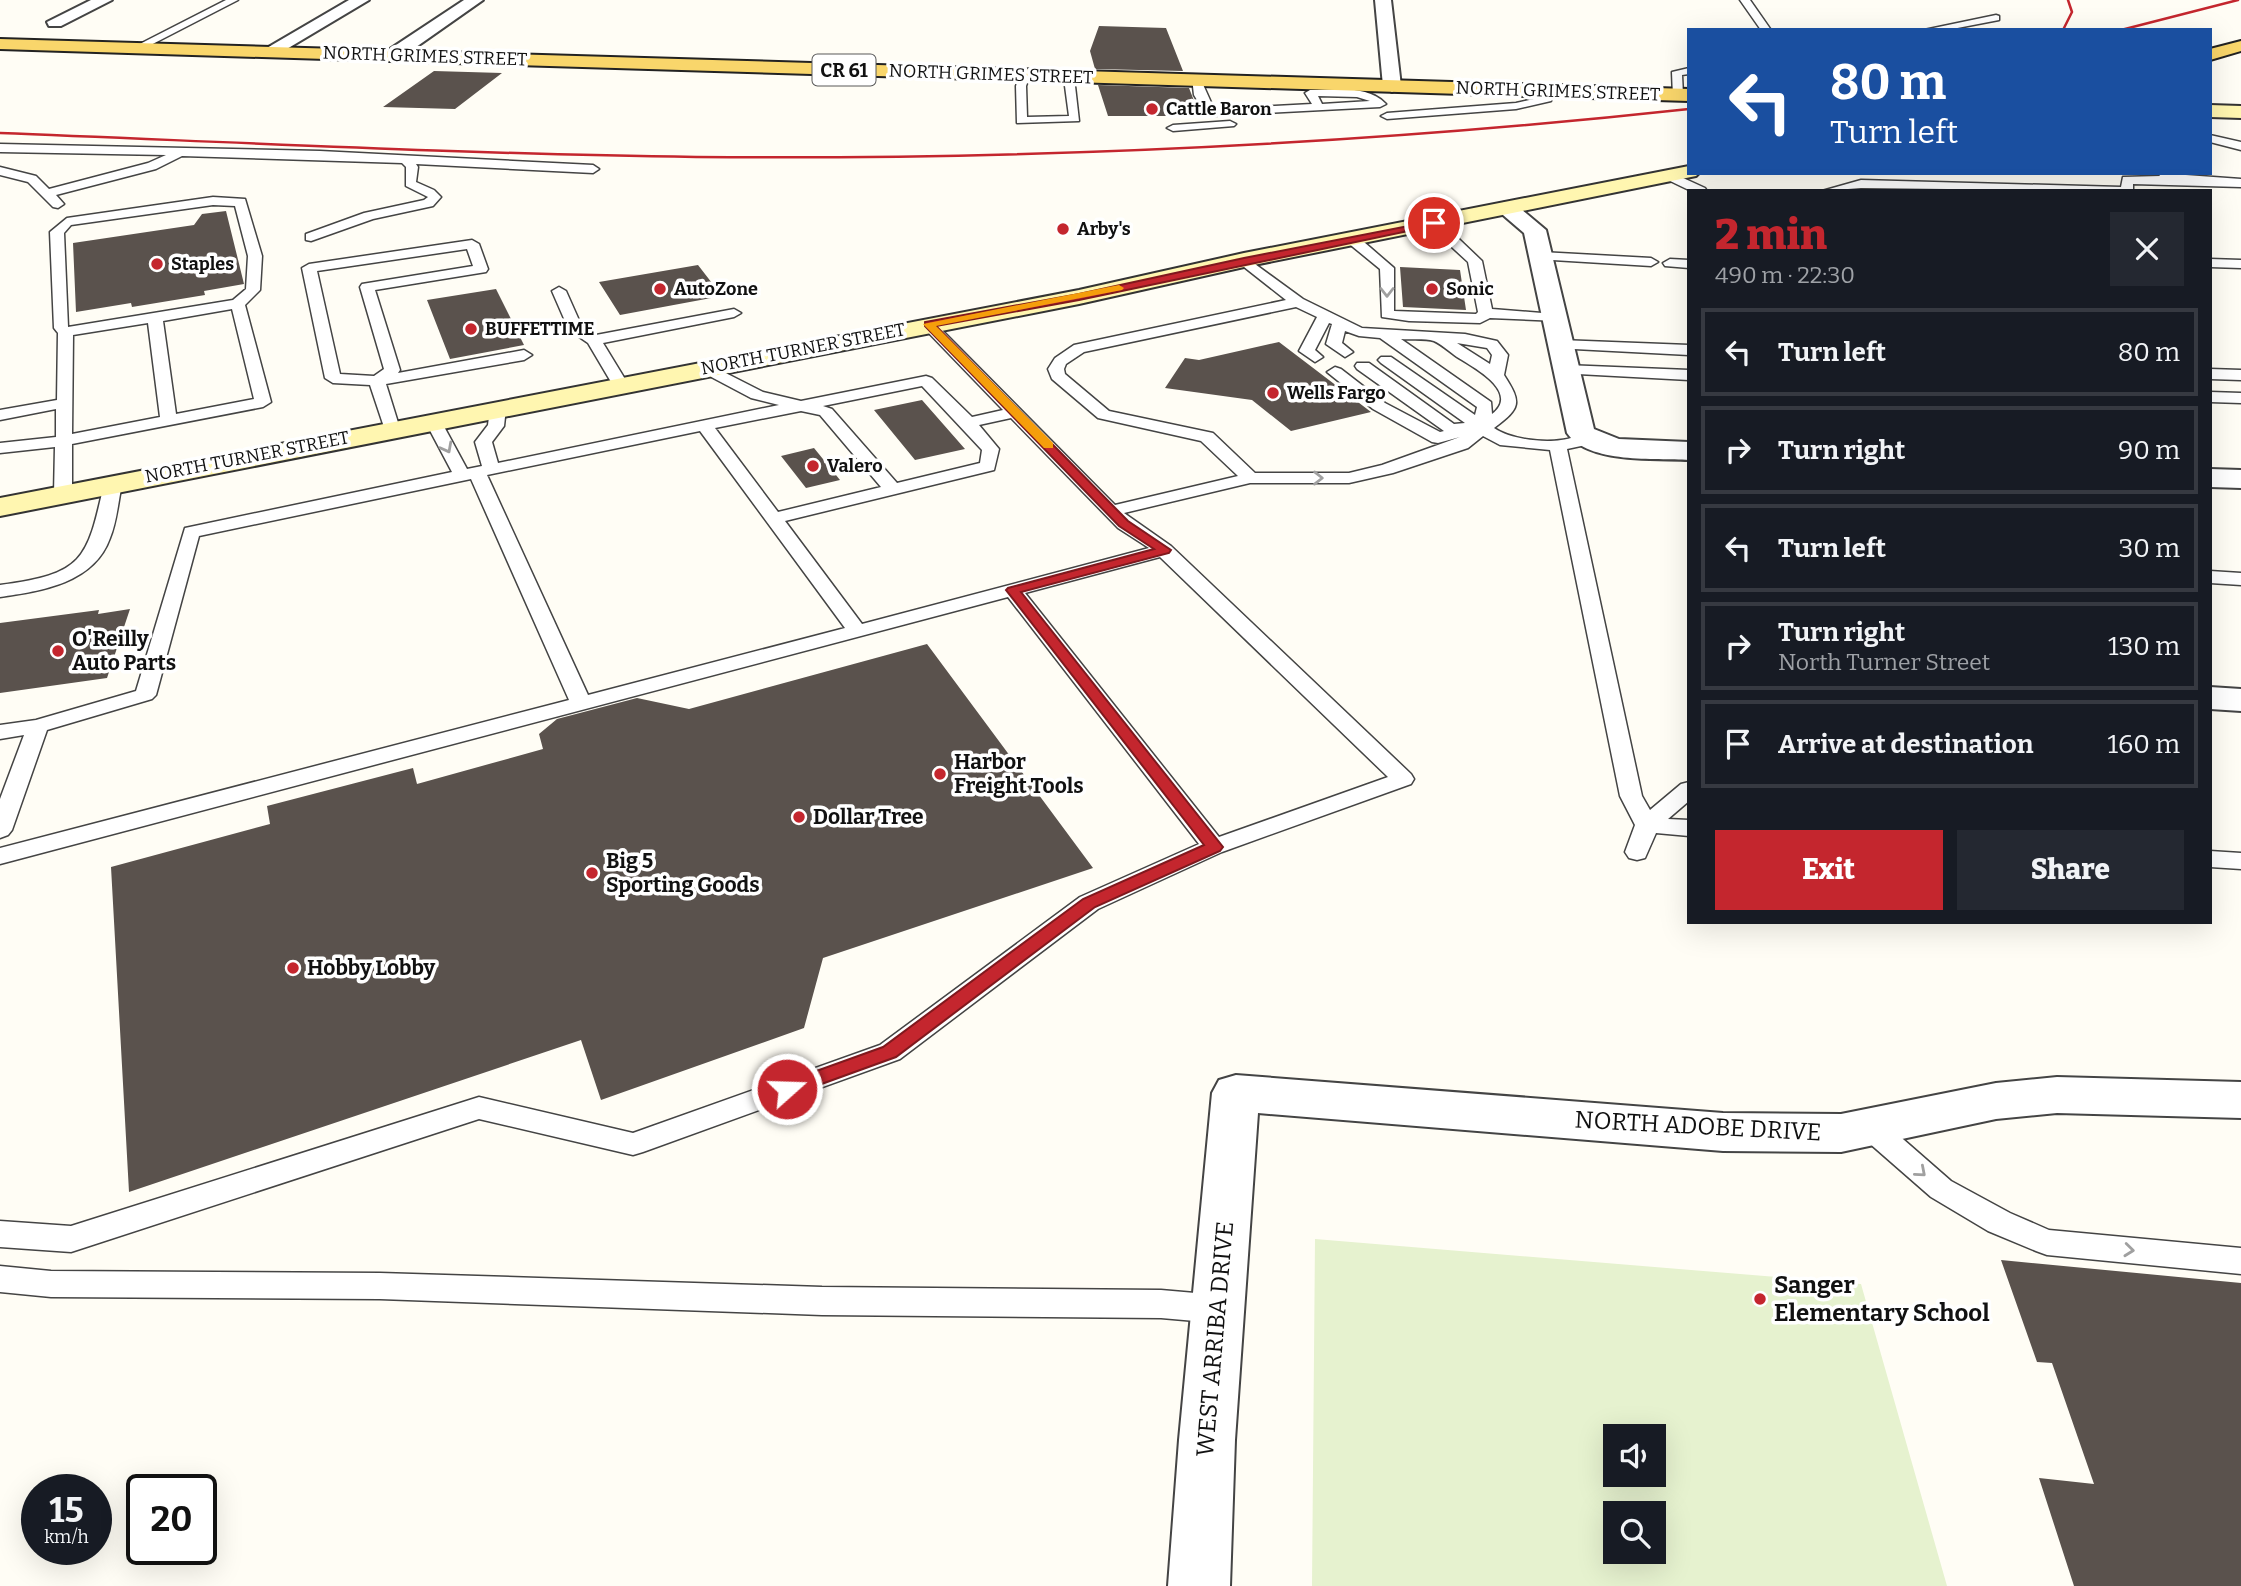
<!DOCTYPE html>
<meta charset="utf-8">
<style>
:root{--surface:#171b24;--page:#242831;--text:#f1f3f6;--muted:#9ea1a6;--line:#363941;--accent:#c4262e}
body{margin:0;font-family:Bitter,serif;background:var(--page);color:var(--text);height:100vh;display:flex;flex-direction:column;font-size:26px;white-space:nowrap}
*{box-sizing:border-box;margin:0}
p{font-size:23px;color:var(--muted)}
.icon{flex:none;width:38px;height:38px;fill:none;stroke:currentColor;stroke-width:2;stroke-linecap:round;stroke-linejoin:round}
.map{position:relative;flex:1;overflow:hidden}
.panel{position:absolute;left:1687px;top:189px;width:525px;height:735px;display:flex;flex-direction:column;background:var(--surface);border-radius:0px;box-shadow:0 7px 28px #0002}
.panel>*{flex:none}
.guide{position:absolute;left:1687px;top:28px;width:525px;height:147px;border-radius:0px;box-shadow:0 7px 28px #0002;background:#1a4fa0;color:#fff;overflow:hidden}
.fabs{position:absolute;left:1603px;top:1424px;display:grid;gap:14px}
.fabs a{display:grid;place-items:center;width:63px;height:63px;border-radius:0px;background:var(--surface);box-shadow:0 7px 28px #0002;font-size:35px}
.speed{position:absolute;left:21px;top:1474px;display:flex;gap:14px;font-size:35px;font-weight:700;text-align:center}
.speed>*{display:grid;place-content:center;width:91px;height:91px;border-radius:50%;background:var(--surface);box-shadow:0 7px 28px #0002;line-height:1}
.speed small{font-size:18px;font-weight:400}
.speed .limit{border:4px solid #111;border-radius:10px;background:#fff;color:#111}
.pin{position:absolute;display:grid;place-items:center;width:60px;height:60px;color:#fff;margin:-30px;border:4px solid #fff;border-radius:50%;box-shadow:0 2px 7px #0007}
.me{position:absolute;width:77px;margin:-38px;rotate:70deg;stroke-linejoin:round;filter:drop-shadow(0 0 5px #0008)}
.turn{display:flex;align-items:center;gap:24px;height:147px;padding:0 28px;font-size:32px}
.turn .icon{width:91px;height:91px;stroke-width:2.5}
.turn b{display:block;font-size:49px;line-height:60px}
.round{display:grid;place-items:center;flex:none;width:74px;height:74px;border-radius:0px;background:var(--page)}
.headline{display:flex;align-items:center;justify-content:space-between;height:119px;padding:0 28px}
h1{font-size:42px;font-weight:800;line-height:52px;color:var(--accent)}
.primary-button{display:flex;gap:14px;margin-top:auto;padding:14px 28px}
.primary-button a{flex:1;height:80px;border-radius:0px;background:var(--accent);color:#fff;font-size:28px;font-weight:800;line-height:80px;text-align:center}
.primary-button a+a{background:var(--page);color:var(--text)}
ul{padding:0;list-style:none}
li{display:flex;align-items:center;gap:21px;height:88px;margin:0 14px 10px;padding:0 14px;border:4px solid var(--line);border-radius:0px}
li div{flex:1}
li b{display:block;font-size:26px}
li em{font-style:normal}
.map>svg:first-child{display:block}
</style>
<div class="map">
<svg width="2241" height="1586" viewBox="0 0 2241 1586">
<rect width="100%" height="100%" fill="#fffdf5"/>
<path fill="#e6f2cf" fill-rule="evenodd" d="M 1315,1239 L 1861,1284 L 1947,1586 L 1312,1586 ZM 1615,1437 L 1654,1437 L 1654,1475 L 1615,1475 ZM 1615,1514 L 1654,1514 L 1654,1552 L 1615,1552 Z"/>
<path fill="#5a524d" d="M 1099,26 L 1166,28 L 1183,71 L 1095,69 L 1090,51 Z
M 434,71 L 502,73 L 455,109 L 383,107 Z
M 1098,85 L 1189,88 L 1200,116 L 1108,116 Z
M 226,211 L 244,284 L 204,291 L 205,295 L 132,307 L 131,303 L 76,312 L 73,243 L 194,225 L 202,214 Z
M 698,265 L 722,296 L 620,315 L 599,282 Z
M 1400,267 L 1460,270 L 1466,310 L 1403,307 Z
M 496,289 L 524,345 L 450,359 L 427,300 Z
M 1279,342 L 1371,412 L 1291,431 L 1252,400 L 1165,388 L 1185,358 L 1199,360 Z
M 922,400 L 965,449 L 915,460 L 874,410 Z
M 814,448 L 840,480 L 806,488 L 781,456 Z
M 130,609 L 107,678 L 0,693 L 0,623 L 99,610 L 98,614 Z
M 927,644 L 1093,868 L 823,958 L 804,1028 L 601,1100 L 581,1040 L 129,1192 L 111,867 L 270,824 L 267,806 L 413,768 L 417,784 L 543,749 L 539,734 L 557,719 L 637,698 L 689,709 Z
M 2001,1260 L 2241,1283 L 2241,1586 L 2074,1586 L 2039,1478 L 2094,1484 L 2052,1363 L 2037,1362 Z"/>
<g fill="none" stroke-linecap="round" stroke-linejoin="round">
<defs>
<path id="lane" d="M 226,0 L 238,0 L 141,50 L 132,48 Z
M 1740,0 L 1750,0 L 1771,30 L 1761,30 Z
M 1996,15 L 1999,16 L 1999,20 L 1947,30 L 1924,30 Z
M 1689,68 L 1689,74 L 1682,75 L 1683,95 L 1673,97 L 1672,72 Z
M 1021,73 L 1030,75 L 1026,86 L 1027,117 L 1069,116 L 1065,86 L 1070,75 L 1078,75 L 1075,86 L 1079,121 L 1017,123 L 1016,86 Z
M 1192,78 L 1201,80 L 1214,109 L 1312,104 L 1305,93 L 1310,90 C 1335,90 1367,84 1386,104 L 1380,107 L 1210,116 L 1206,115 L 1194,95 ZM 1318,96 L 1357,97 L 1370,101 L 1322,104 Z
M 1546,89 L 1555,91 L 1551,101 L 1516,109 L 1387,119 L 1381,116 L 1387,113 L 1516,103 L 1542,97 Z
M 1230,121 L 1236,124 L 1234,126 L 1173,131 L 1167,128 L 1173,125 Z
M 2210,135 L 2241,142 L 2241,150 L 2210,142 Z
M 0,144 L 320,151 L 593,165 L 599,169 L 593,173 L 416,164 L 418,167 L 416,182 L 434,190 L 441,197 L 433,206 L 373,219 L 311,241 L 306,240 L 306,234 L 364,213 L 424,200 L 428,197 L 406,186 L 406,167 L 402,163 L 182,156 L 156,169 L 56,195 L 64,204 L 58,208 L 53,207 L 28,182 L 0,175 L 0,167 L 36,176 L 49,189 L 148,163 L 166,155 L 0,152 Z
M 1670,172 L 1705,188 L 1707,191 L 1691,191 L 1666,179 L 1666,173 Z
M 2158,173 L 2241,179 L 2241,187 L 2133,184 L 2133,191 L 1861,188 L 1822,191 L 1861,180 L 2121,187 L 2123,177 L 2160,176 Z
M 213,197 L 245,199 L 262,256 L 260,290 L 245,305 L 271,402 L 263,407 L 72,444 L 72,494 L 69,498 L 57,498 L 54,494 L 55,447 L 0,453 L 0,443 L 56,437 L 56,409 L 0,420 L 0,410 L 57,400 L 58,333 L 54,328 L 50,232 L 67,218 ZM 213,205 L 235,206 L 248,256 L 246,289 L 233,300 L 68,327 L 64,233 L 71,225 ZM 232,309 L 254,399 L 176,414 L 163,321 ZM 148,323 L 160,417 L 72,434 L 73,335 Z
M 1434,219 L 1439,220 L 1482,261 L 1492,309 L 1554,314 L 1561,318 L 1559,321 L 1490,318 L 1480,323 L 1409,321 L 1382,317 L 1380,269 L 1347,242 L 1347,236 L 1357,236 L 1394,268 L 1394,311 L 1476,314 L 1478,312 L 1468,262 L 1429,226 L 1427,223 Z
M 472,240 L 479,244 L 488,269 L 486,272 L 375,290 L 400,370 L 398,373 L 524,350 L 532,355 L 524,360 L 386,384 L 400,429 L 398,433 L 386,433 L 370,385 L 333,383 L 325,378 L 302,268 L 309,264 ZM 467,249 L 473,266 L 362,284 L 360,287 L 384,369 L 374,376 L 340,374 L 317,271 Z
M 1541,252 L 1651,258 L 1658,262 L 1651,266 L 1536,259 L 1534,256 Z
M 1244,256 L 1303,299 L 1362,328 L 1465,334 L 1497,341 L 1508,355 L 1504,375 C 1522,403 1521,408 1494,428 C 1510,439 1542,443 1561,440 C 1572,439 1584,433 1595,435 L 1597,439 L 1595,443 L 1567,449 L 1642,796 L 1650,810 L 1681,784 L 1689,782 L 1689,801 L 1668,819 L 1689,820 L 1689,836 L 1656,833 L 1645,858 L 1637,860 L 1629,858 L 1625,852 L 1635,825 L 1620,796 L 1550,450 L 1500,445 L 1483,436 L 1468,448 L 1393,473 L 1349,483 L 1250,483 L 1124,513 L 1171,546 L 1411,774 L 1414,779 L 1411,784 L 1222,852 L 1098,909 L 900,1059 L 643,1152 L 633,1155 L 479,1119 L 71,1252 L 0,1247 L 0,1221 L 71,1226 L 479,1097 L 633,1133 L 880,1045 L 1080,897 L 1199,844 L 1008,597 L 0,864 L 0,848 L 569,700 L 471,479 L 199,536 L 156,695 L 152,699 L 47,730 L 12,830 L 8,835 L 0,838 L 0,799 L 24,735 L 0,739 L 0,725 L 36,720 L 136,691 L 185,528 L 452,472 L 425,421 L 433,416 L 441,421 L 467,469 L 482,466 L 475,442 L 488,425 L 490,408 L 498,403 L 506,408 L 504,426 L 492,442 L 498,463 L 779,405 L 751,398 L 700,371 L 698,368 L 700,365 L 706,363 L 763,392 L 801,401 L 926,376 L 932,378 L 972,417 L 1003,410 L 923,327 L 921,324 L 928,320 L 933,321 L 1115,505 L 1238,476 L 1201,441 L 1098,418 L 1052,379 L 1048,369 L 1055,358 L 1074,345 L 1286,300 L 1239,263 L 1239,257 ZM 1296,307 L 1317,317 L 1299,351 L 1315,362 L 1323,357 L 1315,350 L 1329,323 L 1332,324 L 1326,344 L 1345,357 L 1353,352 L 1342,343 L 1345,331 L 1359,336 L 1380,338 L 1477,407 L 1475,415 L 1391,357 L 1381,357 L 1378,360 L 1381,363 L 1465,423 L 1454,424 L 1369,363 L 1357,363 L 1355,366 L 1357,369 L 1444,431 L 1440,432 L 1385,403 L 1341,369 L 1335,367 L 1327,372 L 1373,409 L 1432,442 L 1438,443 L 1460,437 L 1382,465 L 1349,473 L 1255,473 L 1213,433 L 1109,411 L 1065,374 L 1064,369 L 1066,364 L 1084,352 ZM 1401,339 C 1410,340 1424,338 1434,341 C 1441,344 1450,352 1457,357 C 1473,367 1521,392 1492,414 L 1491,402 ZM 1457,343 L 1487,348 L 1492,355 L 1490,364 ZM 922,386 L 982,450 L 980,463 L 897,483 L 832,409 L 823,406 ZM 801,411 L 820,415 L 881,487 L 778,512 L 715,428 ZM 1011,418 L 1118,528 L 1149,548 L 862,624 L 785,521 L 994,470 L 999,449 L 979,425 ZM 700,431 L 845,628 L 588,695 L 487,475 ZM 1160,557 L 1388,777 L 1219,837 L 1025,593 Z
M 1670,259 L 1689,260 L 1689,268 L 1665,266 L 1663,263 Z
M 2210,259 L 2241,260 L 2241,268 L 2210,267 Z
M 559,287 L 566,291 L 582,327 L 596,335 L 734,309 L 741,313 L 734,317 L 603,343 L 628,384 L 620,389 L 614,387 L 588,343 L 569,330 L 552,291 Z
M 1560,340 L 1689,345 L 1689,355 L 1555,348 L 1552,345 L 1555,342 Z
M 1565,365 L 1689,370 L 1689,380 L 1559,373 L 1557,370 L 1559,367 Z
M 2210,369 L 2241,370 L 2241,380 L 2210,379 Z
M 2210,392 L 2241,393 L 2241,403 L 2210,402 Z
M 113,479 L 122,484 C 118,502 117,521 110,538 C 94,583 42,591 0,597 L 0,585 C 83,574 87,561 104,484 Z
M 2210,571 L 2241,573 L 2241,585 L 2210,583 Z
M 2210,851 L 2241,853 L 2241,869 L 2210,867 Z
M 1870,1116 L 1880,1119 L 1951,1181 L 2010,1213 L 2049,1230 L 2241,1248 L 2241,1274 L 2047,1255 L 2036,1251 L 1988,1231 L 1931,1197 L 1860,1135 L 1856,1127 L 1860,1119 Z
M 0,1266 L 51,1271 L 380,1273 L 822,1287 L 1161,1290 L 1218,1295 L 1229,1299 L 1234,1309 L 1229,1319 L 1218,1323 L 1161,1318 L 822,1315 L 380,1299 L 51,1297 L 0,1292 Z"/>
<path id="street" d="M 91,0 L 112,0 L 61,26 L 49,26 L 47,22 Z
M 349,0 L 369,0 L 275,56 L 263,56 L 260,52 Z
M 464,0 L 483,0 L 399,59 L 387,59 L 384,55 L 387,51 Z
M 1375,0 L 1391,0 L 1401,86 L 1392,92 L 1383,86 Z
M 1507,202 L 1515,204 L 1546,230 L 1594,429 L 1619,439 L 1689,442 L 1689,460 C 1656,458 1588,464 1567,433 L 1524,233 L 1496,209 L 1499,204 Z
M 2210,469 L 2241,470 L 2241,488 L 2210,487 Z
M 2210,687 L 2241,689 L 2241,711 L 2210,709 Z
M 1236,1075 L 1723,1113 L 1841,1114 L 1996,1083 L 2057,1077 L 2241,1082 L 2241,1118 L 2057,1113 L 1996,1119 L 1841,1152 L 1723,1151 L 1258,1113 L 1235,1440 L 1230,1586 L 1168,1586 L 1179,1440 L 1212,1093 L 1219,1080 Z"/>
<path id="secondary" d="M 2210,105 L 2241,106 L 2241,118 L 2210,117 Z
M 1689,166 L 1689,173 L 1699,173 L 1696,176 L 1244,267 L 1079,304 L 0,516 L 0,498 L 1079,290 L 1244,253 Z"/>
<path id="primary" d="M 0,39 L 1689,89 L 1689,101 L 0,49 Z
M 2241,41 L 2241,51 L 2210,60 L 2210,49 Z"/>
</defs>
<use href="#lane" stroke="#444" stroke-width="3"/>
<use href="#street" stroke="#444" stroke-width="4"/>
<use href="#secondary" stroke="#333" stroke-width="4"/>
<use href="#primary" stroke="#222" stroke-width="4"/>
<use href="#lane" fill="#fff" fill-rule="evenodd"/>
<use href="#street" fill="#fff" fill-rule="evenodd"/>
<use href="#secondary" fill="#fff6b0" fill-rule="evenodd"/>
<use href="#primary" fill="#f9d66b" fill-rule="evenodd"/>
<path stroke="#c4262e" stroke-width="2.5" d="M 2063,30 L 2072,12 L 2068,0
M 2121,30 L 2238,0
M 0,133 C 232,142 464,154 696,157 C 1028,160 1359,145 1689,109"/>
</g>
<defs><path id="oneway-chevron" d="M-2-3.5L2.5 0L-2 3.5" fill="none" stroke-width="1.6" stroke-linecap="round" stroke-linejoin="round" transform="scale(1.75)"/></defs>
<g stroke="#a0a0a0">
<use href="#oneway-chevron" transform="translate(1387 292) rotate(90)"/>
<use href="#oneway-chevron" transform="translate(447 448) rotate(62)"/>
<use href="#oneway-chevron" transform="translate(1318 478)"/>
<use href="#oneway-chevron" transform="translate(1921 1172) rotate(41)"/>
<use href="#oneway-chevron" transform="translate(2129 1250) rotate(6)"/>
</g>
<path fill="#c4262e" stroke="#7f191e" stroke-width="2" d="M 1434,221 L 1437,222 L 1437,225 L 1079,300 L 936,326 L 1128,521 L 1171,550 L 1169,553 L 1021,592 L 1223,847 L 1220,851 L 1095,907 L 896,1057 L 794,1094 L 787,1097 L 780,1094 L 777,1089 L 780,1084 L 883,1047 L 1083,899 L 1204,845 L 1006,590 L 1008,588 L 1154,549 L 1119,526 L 925,326 L 925,322 L 1079,294 L 1244,258 Z"/>
<path fill="#f59e0b" d="M 1119,285 L 1124,288 L 1122,290 L 936,326 L 1053,443 L 1053,448 L 1044,448 L 923,324 Z"/>
<g fill="#c4262e" stroke="#fff" stroke-width="2.5">
<circle cx="1152" cy="109" r="7"/>
<circle cx="1063" cy="229" r="7"/>
<circle cx="157" cy="264" r="7"/>
<circle cx="660" cy="289" r="7"/>
<circle cx="1432" cy="289" r="7"/>
<circle cx="471" cy="329" r="7"/>
<circle cx="1273" cy="393" r="7"/>
<circle cx="813" cy="466" r="7"/>
<circle cx="58" cy="651" r="7"/>
<circle cx="940" cy="774" r="7"/>
<circle cx="799" cy="817" r="7"/>
<circle cx="592" cy="873" r="7"/>
<circle cx="293" cy="968" r="7"/>
<circle cx="1760" cy="1299" r="7"/>
</g>
<g text-anchor="middle" stroke-width="7" stroke-linejoin="round" paint-order="stroke">
<g font-size="18" fill="#111" stroke="#fff">
<text transform="translate(425 56) rotate(2)" y="6">NORTH GRIMES STREET</text>
<text transform="translate(991 74) rotate(2)" y="6">NORTH GRIMES STREET</text>
<text transform="translate(1558 91) rotate(2)" y="6">NORTH GRIMES STREET</text>
<text transform="translate(803 349) rotate(-11)" y="6">NORTH TURNER STREET</text>
<text transform="translate(247 457) rotate(-11)" y="6">NORTH TURNER STREET</text>
</g>
<g font-size="18" font-weight="bold" fill="#111" stroke="#fff" text-anchor="start">
<text x="1166" y="115">Cattle Baron</text>
<text x="1077" y="235">Arby's</text>
<text x="171" y="270">Staples</text>
<text x="674" y="295">AutoZone</text>
<text x="1446" y="295">Sonic</text>
<text x="485" y="335">BUFFETTIME</text>
<text x="1287" y="399">Wells Fargo</text>
<text x="827" y="472">Valero</text>
</g>
<rect fill="#fff" stroke="#585858" stroke-width="2" x="812.5" y="54.5" width="63" height="31" rx="5"/>
<g font-size="19" font-weight="bold" fill="#111">
<text x="844" y="77">CR 61</text>
</g>
<g font-size="21" font-weight="bold" fill="#111" stroke="#fff" text-anchor="start">
<text x="72" y="646">O'Reilly<tspan x="72" dy="24">Auto Parts</tspan></text>
<text x="954" y="769">Harbor<tspan x="954" dy="24">Freight Tools</tspan></text>
<text x="813" y="824">Dollar Tree</text>
<text x="606" y="868">Big 5<tspan x="606" dy="24">Sporting Goods</tspan></text>
<text x="307" y="975">Hobby Lobby</text>
</g>
<g font-size="24" fill="#111" stroke="#fff">
<text transform="translate(1698 1126) rotate(3)" y="8">NORTH ADOBE DRIVE</text>
<text transform="translate(1215 1339) rotate(-85)" y="8">WEST ARRIBA DRIVE</text>
</g>
<g font-size="24" font-weight="bold" fill="#111" stroke="#fff" text-anchor="start">
<text x="1774" y="1293">Sanger<tspan x="1774" dy="28">Elementary School</tspan></text>
</g>
</g>
</svg>
<div class="fabs">
<a><svg class="icon" aria-label="sound" viewBox="0 0 24 24"><path d="M4 9h4l5-4v14l-5-4H4zM17 9q2 3 0 6"/></svg></a>
<a><svg class="icon" aria-label="search" viewBox="0 0 24 24"><circle cx="10" cy="10" r="6"/><path d="M15 15l6 6"/></svg></a>
</div>
<div class="speed"><div>15<small>km/h</small></div><div class="limit">20</div></div>
<div class="pin" style="left:1434px;top:223px;background:#d93025"><svg class="icon" aria-label="arrive" viewBox="0 0 24 24"><path d="M6 21V4h12l-3 4 3 4H6"/></svg></div>
<svg class="me" style="left:787px;top:1089px" viewBox="-20 -20 40 40"><circle r="17" fill="#c4262e" stroke="#fff" stroke-width="3"/><path d="M0-11L8 9 0 5-8 9z" fill="#fff"/></svg>
<div class="guide">
<div class="turn"><svg class="icon" aria-label="left" viewBox="0 0 24 24"><path d="M17 20v-9H6M10 6l-5 5 5 5"/></svg><div><b>80 m</b>Turn left</div></div>
</div>
<section class="panel">
<div class="headline"><div><h1>2 min</h1><p>490 m · 22:30</p></div><a class="round"><svg class="icon" aria-label="close" viewBox="0 0 24 24"><path d="M6 6l12 12M18 6L6 18"/></svg></a></div>
<ul>
<li><svg class="icon" aria-label="left" viewBox="0 0 24 24"><path d="M17 20v-9H6M10 6l-5 5 5 5"/></svg><div><b>Turn left</b></div><em>80 m</em></li>
<li><svg class="icon" aria-label="right" viewBox="0 0 24 24"><path d="M7 20v-9h11M14 6l5 5-5 5"/></svg><div><b>Turn right</b></div><em>90 m</em></li>
<li><svg class="icon" aria-label="left" viewBox="0 0 24 24"><path d="M17 20v-9H6M10 6l-5 5 5 5"/></svg><div><b>Turn left</b></div><em>30 m</em></li>
<li><svg class="icon" aria-label="right" viewBox="0 0 24 24"><path d="M7 20v-9h11M14 6l5 5-5 5"/></svg><div><b>Turn right</b><p>North Turner Street</p></div><em>130 m</em></li>
<li><svg class="icon" aria-label="arrive" viewBox="0 0 24 24"><path d="M6 21V4h12l-3 4 3 4H6"/></svg><div><b>Arrive at destination</b></div><em>160 m</em></li>
</ul>
<div class="primary-button"><a>Exit</a><a>Share</a></div>
</section>
</div>
